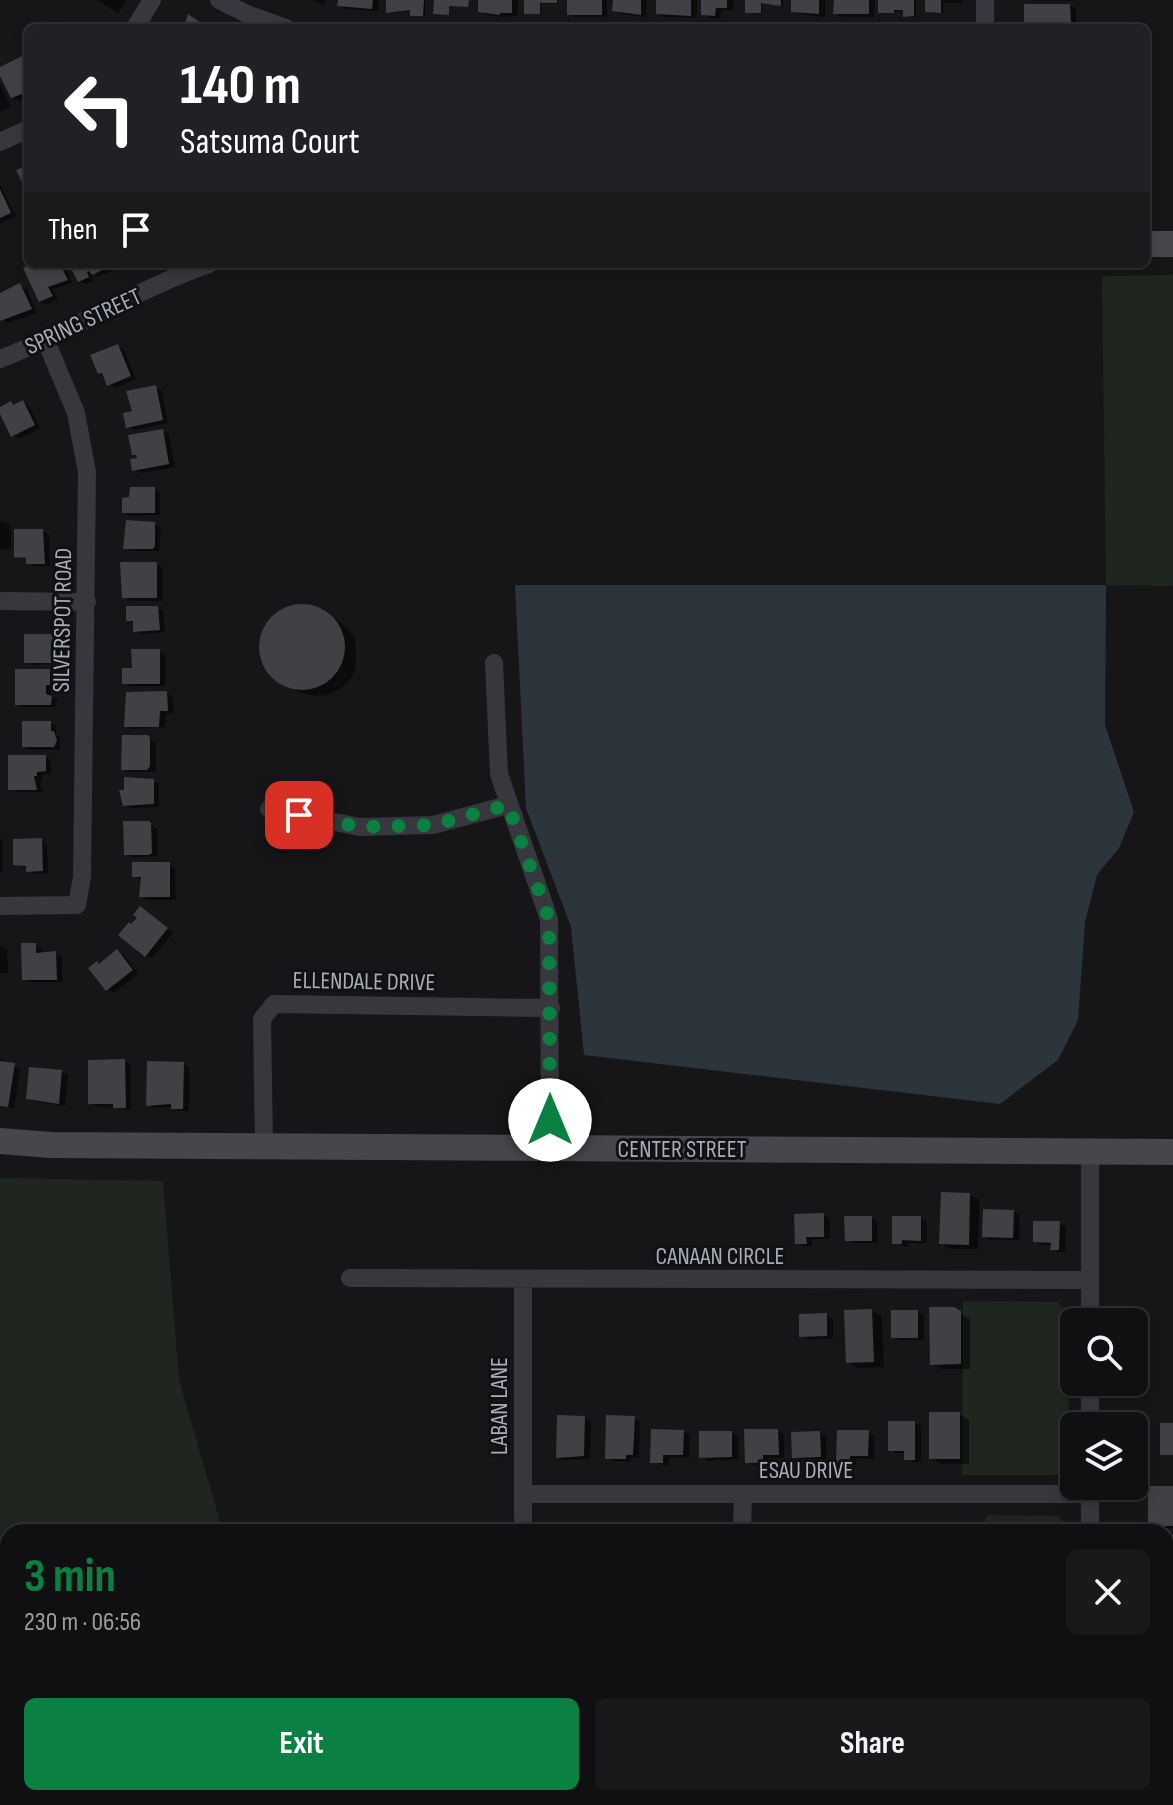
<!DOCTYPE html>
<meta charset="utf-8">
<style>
:root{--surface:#101012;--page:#19191b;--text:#f1f3f6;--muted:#9c9d9f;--line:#303032;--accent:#0b8043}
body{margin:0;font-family:"Sofia Sans Condensed",sans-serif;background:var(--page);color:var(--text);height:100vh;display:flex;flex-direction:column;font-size:30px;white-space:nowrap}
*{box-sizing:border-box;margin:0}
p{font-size:26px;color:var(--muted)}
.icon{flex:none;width:44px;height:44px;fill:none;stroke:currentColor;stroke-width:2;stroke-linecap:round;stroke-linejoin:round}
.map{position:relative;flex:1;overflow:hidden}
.details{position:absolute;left:0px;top:1524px;width:1174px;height:282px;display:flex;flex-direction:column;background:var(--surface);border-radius:24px 24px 0 0;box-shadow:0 4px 12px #0003,0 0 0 2px var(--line)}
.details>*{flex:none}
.guide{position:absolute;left:24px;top:24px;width:1126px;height:244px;border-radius:12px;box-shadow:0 4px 12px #0003,0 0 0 2px var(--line);background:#202124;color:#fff;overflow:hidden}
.fabs{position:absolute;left:1060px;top:1308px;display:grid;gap:16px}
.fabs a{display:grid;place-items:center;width:88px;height:88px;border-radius:12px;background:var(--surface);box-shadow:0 4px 12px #0003,0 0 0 2px var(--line);font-size:40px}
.pin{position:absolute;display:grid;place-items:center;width:68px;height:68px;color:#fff;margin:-34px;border-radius:16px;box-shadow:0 4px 12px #0006}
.me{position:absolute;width:88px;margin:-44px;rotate:0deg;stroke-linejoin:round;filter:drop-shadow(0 0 6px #0008)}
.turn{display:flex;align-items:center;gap:28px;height:168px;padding:0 24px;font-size:36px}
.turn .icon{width:104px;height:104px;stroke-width:2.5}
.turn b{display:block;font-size:56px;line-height:68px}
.then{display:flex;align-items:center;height:76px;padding:0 24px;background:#0003;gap:16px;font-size:30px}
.round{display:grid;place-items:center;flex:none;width:84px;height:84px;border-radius:12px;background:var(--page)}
.headline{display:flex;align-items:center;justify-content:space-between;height:136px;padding:0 24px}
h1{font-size:48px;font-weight:700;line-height:60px;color:var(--accent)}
.action{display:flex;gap:16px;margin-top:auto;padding:16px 24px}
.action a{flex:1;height:92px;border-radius:12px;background:var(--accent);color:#fff;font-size:32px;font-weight:700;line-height:92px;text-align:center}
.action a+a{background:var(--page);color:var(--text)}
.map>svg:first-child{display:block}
</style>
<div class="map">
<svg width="1173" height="1805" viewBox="0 0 1173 1805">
<rect width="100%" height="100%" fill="#161618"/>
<path fill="#1e261f" d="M 1173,275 L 1173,586 L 1106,585 L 1102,276 Z
M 0,1178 L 163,1181 L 179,1380 L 223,1532 L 8,1532 L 8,1798 L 270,1798 L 270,1805 L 0,1805 Z
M 963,1301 L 1058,1302 L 1068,1317 L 1069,1464 L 1058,1475 L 962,1475 Z
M 987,1515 L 1058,1516 L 1069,1526 L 1069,1532 L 981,1532 Z"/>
<path fill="#2c353c" d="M 515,585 L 1106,585 L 1105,725 L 1134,812 L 1119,848 L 1097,875 L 1085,922 L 1078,1020 L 1058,1060 L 1000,1104 L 584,1055 L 571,927 L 526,808 Z"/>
<path fill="#0007" d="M 97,0 L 127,0 L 118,13 Z
M 313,0 L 325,0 L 324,5 Z
M 340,0 L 379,0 L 378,11 L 345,9 L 339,5 Z
M 388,0 L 425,0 L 425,16 L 414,16 L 412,10 L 391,13 L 388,12 Z
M 480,0 L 518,0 L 518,15 L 505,17 L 487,15 L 480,11 Z
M 526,0 L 558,0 L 558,4 L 541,4 L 541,14 L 528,14 L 526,13 Z
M 569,0 L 607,0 L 607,17 L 575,17 L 569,14 Z
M 615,0 L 647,0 L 646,17 L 621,14 L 614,10 Z
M 658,0 L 697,0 L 697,18 L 664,17 L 658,13 Z
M 703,0 L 733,0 L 733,10 L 721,10 L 721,18 L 709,18 L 703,14 Z
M 747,0 L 783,0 L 783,6 L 762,3 L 762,14 L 749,13 L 747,12 Z
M 793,0 L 825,0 L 825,17 L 799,14 L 793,11 Z
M 836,0 L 875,0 L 874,17 L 842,17 L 835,13 Z
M 880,0 L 916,0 L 916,17 L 907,17 L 905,10 L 882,14 L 880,12 Z
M 927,0 L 962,0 L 962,3 L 943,3 L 943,13 L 930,13 L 927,11 Z
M 1031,0 L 1075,0 L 1075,1 L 1033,1 Z
M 1070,6 L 1076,9 L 1076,25 L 1071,25 L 1071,28 L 1026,28 Z
M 55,21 L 62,24 L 66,28 L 49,28 Z
M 28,56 L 28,97 L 19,101 L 12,97 L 0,69 Z
M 0,83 L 11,107 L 0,112 Z
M 0,184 L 16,216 L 0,224 Z
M 37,264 L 64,264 L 72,283 L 53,290 L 58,299 L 46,305 L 40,301 Z
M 72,264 L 113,264 L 116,269 L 99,277 L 94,274 L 92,276 L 94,280 L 86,284 L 80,281 Z
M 20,286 L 27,289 L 37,313 L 7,323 L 0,317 L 0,295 Z
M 118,346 L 124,350 L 136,379 L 115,388 L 100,373 Z
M 156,387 L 162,391 L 168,423 L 134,430 L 128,426 L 135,412 Z
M 11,403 L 16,406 L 23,403 L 29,406 L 40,428 L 19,439 L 13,435 L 0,409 Z
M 163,431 L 169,434 L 175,467 L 140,473 L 134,469 L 139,460 L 134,454 Z
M 154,489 L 160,492 L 160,515 L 131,516 L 124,512 Z
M 0,521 L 11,525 L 11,550 L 0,549 Z
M 154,524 L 161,528 L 159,551 L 132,551 L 126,548 Z
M 43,531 L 49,535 L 50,566 L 34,566 L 28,563 L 28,560 L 16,555 Z
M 157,564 L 163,568 L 163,601 L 130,601 L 124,597 Z
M 300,606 L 313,607 L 340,622 L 350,631 L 356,642 L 356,668 L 350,680 L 340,689 L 328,695 L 315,696 L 301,693 L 274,677 L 266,666 L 261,654 L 261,640 L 266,627 L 275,616 L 286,609 Z
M 157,608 L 163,611 L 165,632 L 142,634 L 135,631 L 135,624 L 128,620 Z
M 57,636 L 63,639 L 63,652 L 58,652 L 58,663 L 32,665 L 26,661 Z
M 159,651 L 165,655 L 165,686 L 130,686 L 124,683 L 134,670 Z
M 49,671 L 55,675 L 55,687 L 51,687 L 51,696 L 57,699 L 56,707 L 23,707 L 17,704 Z
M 167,693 L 173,697 L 173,713 L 166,714 L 165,727 L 132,729 L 126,726 Z
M 50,723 L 56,726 L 56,735 L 60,737 L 60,750 L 30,750 L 24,746 Z
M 148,737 L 156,743 L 156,770 L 154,772 L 130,772 L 123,769 Z
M 45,757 L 51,760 L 51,774 L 43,774 L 40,785 L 43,792 L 17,792 L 10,788 Z
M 153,781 L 159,784 L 159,807 L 131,808 L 124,805 Z
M 149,823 L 157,829 L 157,856 L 132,858 L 126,854 Z
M 0,838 L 3,840 L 3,872 L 0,872 Z
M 41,840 L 47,844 L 48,873 L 34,874 L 28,868 L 15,864 Z
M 169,864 L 175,868 L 176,900 L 148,900 L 142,896 L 143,880 L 134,876 Z
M 147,912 L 173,933 L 152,958 L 146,955 Z
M 36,945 L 42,949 L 42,954 L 56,953 L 62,957 L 62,982 L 30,982 L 24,979 Z
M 0,946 L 7,949 L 8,973 L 0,973 Z
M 117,952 L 124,955 L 138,974 L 114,993 L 108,989 L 100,965 Z
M 0,1058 L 4,1060 L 3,1063 L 20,1069 L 14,1109 L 0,1105 Z
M 125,1061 L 131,1065 L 131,1110 L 96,1106 L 90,1103 Z
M 183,1064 L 189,1067 L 189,1111 L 180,1111 L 172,1107 L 155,1108 L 149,1105 Z
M 62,1072 L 68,1075 L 65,1106 L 34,1101 L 28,1098 Z
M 970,1195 L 980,1200 L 978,1249 L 951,1249 L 941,1243 Z
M 1014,1212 L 1020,1215 L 1019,1240 L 990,1240 L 984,1236 Z
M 824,1215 L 830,1219 L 830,1239 L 812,1239 L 812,1246 L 803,1246 L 797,1243 Z
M 871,1218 L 877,1221 L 878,1243 L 853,1243 L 847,1240 Z
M 921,1218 L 927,1222 L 927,1243 L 908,1243 L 908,1247 L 894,1243 Z
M 1059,1223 L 1066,1227 L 1065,1252 L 1059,1252 L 1052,1249 L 1053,1245 L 1041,1245 L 1035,1241 Z
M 953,1309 L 970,1319 L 970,1369 L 941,1369 L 932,1364 Z
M 872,1311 L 882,1316 L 884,1367 L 858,1368 L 848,1362 Z
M 918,1312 L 924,1316 L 924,1340 L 899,1340 L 893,1337 Z
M 826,1315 L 833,1319 L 833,1339 L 808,1339 L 801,1336 Z
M 959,1414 L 969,1420 L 969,1464 L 941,1464 L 931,1458 Z
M 585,1418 L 591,1422 L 590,1459 L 564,1460 L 558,1457 Z
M 634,1418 L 640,1422 L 639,1458 L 631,1457 L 631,1462 L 613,1461 L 607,1458 Z
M 914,1423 L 921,1426 L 921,1462 L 912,1462 L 906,1459 L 906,1453 L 896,1453 L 890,1450 Z
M 778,1431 L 784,1435 L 784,1458 L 768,1458 L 768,1465 L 753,1465 L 747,1462 Z
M 684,1432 L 690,1435 L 689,1458 L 669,1457 L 668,1466 L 652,1462 Z
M 868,1432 L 874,1436 L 874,1459 L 856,1458 L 856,1465 L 844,1465 L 838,1462 Z
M 732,1433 L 738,1436 L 738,1459 L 708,1461 L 701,1457 Z
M 820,1433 L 826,1437 L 827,1459 L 800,1460 L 794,1456 Z
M 1173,1488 L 1173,1528 L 1156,1528 L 1150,1525 Z
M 650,1524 L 656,1527 L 656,1532 L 630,1532 Z
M 570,1526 L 579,1526 L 586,1531 L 594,1532 L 563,1532 L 570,1531 Z
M 838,1528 L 849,1528 L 856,1532 L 826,1532 L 838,1532 Z
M 881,1528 L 895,1528 L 901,1532 L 881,1532 Z
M 946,1528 L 960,1528 L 966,1532 L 946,1532 Z
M 1166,1771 L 1173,1771 L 1173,1804 L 1156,1804 L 1149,1798 L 1166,1798 Z
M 990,1798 L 1039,1798 L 1038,1801 L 993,1800 Z"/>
<path fill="#404145" d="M 338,0 L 373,0 L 372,9 L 337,6 Z
M 386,0 L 424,0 L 423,16 L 410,16 L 410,10 L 386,13 Z
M 434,0 L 469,0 L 468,7 L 449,6 L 449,15 L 433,14 Z
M 478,0 L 512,0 L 512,13 L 500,13 L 500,15 L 478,12 Z
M 524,0 L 557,0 L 557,3 L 540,3 L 540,14 L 524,14 Z
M 567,0 L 602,0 L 602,15 L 567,15 Z
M 613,0 L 641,0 L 641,15 L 612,11 Z
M 656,0 L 691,0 L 691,16 L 656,14 Z
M 701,0 L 727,0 L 727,8 L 716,8 L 715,16 L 701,15 Z
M 745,0 L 781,0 L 781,6 L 761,3 L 761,13 L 745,13 Z
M 791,0 L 819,0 L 819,14 L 791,12 Z
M 834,0 L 869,0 L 869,14 L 833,14 Z
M 878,0 L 914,0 L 914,16 L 903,17 L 903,10 L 894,10 L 894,13 L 878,13 Z
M 925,0 L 941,0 L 941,13 L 925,12 Z
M 1024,4 L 1070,4 L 1071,22 L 1065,22 L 1065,28 L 1024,28 Z
M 188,14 L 209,28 L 183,28 Z
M 28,53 L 28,92 L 11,98 L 0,76 L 0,67 Z
M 28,165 L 28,195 L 16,170 Z
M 0,189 L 11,213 L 0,218 Z
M 32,264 L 60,264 L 68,280 L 48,287 L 53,296 L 39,302 L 23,268 Z
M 69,264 L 115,264 L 92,275 L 89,271 L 87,272 L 89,277 L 78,282 Z
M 20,283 L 32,309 L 0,321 L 0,293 Z
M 118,344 L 131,376 L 107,386 L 102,373 L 98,374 L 90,355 Z
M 156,385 L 163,420 L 126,428 L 123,413 L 132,411 L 126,391 Z
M 23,400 L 35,425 L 11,437 L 0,414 L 0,407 L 11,401 L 13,405 Z
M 163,429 L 169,464 L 132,471 L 130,459 L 137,458 L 136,455 L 132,455 L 128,435 Z
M 130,487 L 155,487 L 155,513 L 122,513 L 122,498 L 129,497 Z
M 126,520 L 155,522 L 155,546 L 153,549 L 123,549 Z
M 14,529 L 43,529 L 45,564 L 26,564 L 26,558 L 14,557 Z
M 120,562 L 157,562 L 157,598 L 122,598 Z
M259 647a43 43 0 1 1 86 0a43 43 0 1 1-86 0Z
M 126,606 L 158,606 L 160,630 L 133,632 L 133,621 L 126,621 Z
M 24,634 L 57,634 L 57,649 L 53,649 L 51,663 L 24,663 Z
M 131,649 L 160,649 L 160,684 L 122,684 L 122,668 L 132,668 Z
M 15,669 L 50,669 L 50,685 L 46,685 L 46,694 L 52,696 L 51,705 L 15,705 Z
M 167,691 L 168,711 L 160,711 L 159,727 L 124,727 L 126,692 Z
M 22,721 L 51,721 L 51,731 L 54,731 L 57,740 L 54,747 L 22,747 Z
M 122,735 L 148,735 L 150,738 L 150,766 L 147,770 L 121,770 Z
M 8,755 L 46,755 L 46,771 L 37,772 L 37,776 L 34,776 L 37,790 L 8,790 Z
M 124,777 L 154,779 L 154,804 L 123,806 L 119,790 L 124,790 Z
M 123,821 L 149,821 L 151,823 L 152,853 L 149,855 L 124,855 Z
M 42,838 L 43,871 L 26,872 L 26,866 L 13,865 L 13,839 Z
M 132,862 L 170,862 L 170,897 L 139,897 L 141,877 L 132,877 Z
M 140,906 L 168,928 L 145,957 L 118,935 L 129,922 L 131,924 L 137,918 L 133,915 Z
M 21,943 L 36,943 L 36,953 L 56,951 L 57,980 L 22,980 Z
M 117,949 L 133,970 L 106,991 L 88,968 L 97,961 L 99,964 Z
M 125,1059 L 126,1108 L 113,1108 L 113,1104 L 88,1104 L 88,1060 Z
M 0,1061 L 15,1063 L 8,1107 L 0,1106 Z
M 147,1061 L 184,1062 L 183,1109 L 171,1109 L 171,1104 L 146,1106 Z
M 29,1067 L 62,1070 L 59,1104 L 26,1099 Z
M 941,1192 L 970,1193 L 969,1245 L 939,1244 Z
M 983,1209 L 1014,1210 L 1013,1238 L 982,1237 Z
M 824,1213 L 824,1237 L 806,1237 L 807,1244 L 795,1244 L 794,1214 Z
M 844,1216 L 872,1216 L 872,1241 L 845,1241 Z
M 892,1216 L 921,1216 L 921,1241 L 902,1240 L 902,1244 L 892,1244 Z
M 1033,1221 L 1060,1221 L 1059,1250 L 1050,1250 L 1051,1243 L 1033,1242 Z
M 929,1307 L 954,1307 L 961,1311 L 961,1364 L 930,1365 Z
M 872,1309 L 874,1362 L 846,1363 L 844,1310 Z
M 891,1310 L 918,1310 L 918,1338 L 891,1338 Z
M 827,1313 L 827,1336 L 799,1337 L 799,1314 Z
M 929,1412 L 960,1412 L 960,1459 L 929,1459 Z
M 557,1415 L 585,1416 L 584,1456 L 556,1458 Z
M 606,1415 L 635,1416 L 633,1455 L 626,1455 L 626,1459 L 605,1459 Z
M 888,1421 L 915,1421 L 915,1460 L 904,1460 L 904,1451 L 888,1451 Z
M 1160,1423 L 1173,1423 L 1173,1455 L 1160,1455 Z
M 651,1429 L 684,1430 L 683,1455 L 663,1455 L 663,1463 L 650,1463 Z
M 744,1429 L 778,1429 L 779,1455 L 763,1455 L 763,1463 L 745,1463 Z
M 837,1430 L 869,1430 L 868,1456 L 850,1456 L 850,1463 L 836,1463 Z
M 699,1431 L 732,1431 L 732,1457 L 699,1458 Z
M 820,1431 L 821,1457 L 792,1458 L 791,1432 Z
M 1148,1486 L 1173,1486 L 1173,1526 L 1148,1526 Z
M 628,1522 L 651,1522 L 651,1532 L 628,1532 Z
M 777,1523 L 808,1527 L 808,1532 L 777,1532 Z
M 686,1525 L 700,1525 L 705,1532 L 674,1532 L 673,1529 L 686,1529 Z
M 1166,1555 L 1173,1555 L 1173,1590 L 1166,1590 Z
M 1166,1628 L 1173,1628 L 1173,1662 L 1166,1662 Z
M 1166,1690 L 1173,1690 L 1173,1723 L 1166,1723 Z
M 1166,1769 L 1173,1769 L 1173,1801 L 1147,1801 L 1147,1798 L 1166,1798 Z
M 676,1798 L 699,1798 L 705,1800 L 705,1805 L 676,1805 Z"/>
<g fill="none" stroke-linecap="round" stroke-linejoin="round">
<path stroke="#37383d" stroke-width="18" d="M 219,0 L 247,14 L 286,28
M 135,28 L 152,0
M 985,28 L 985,0
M 0,142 L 28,129
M 0,359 C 71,332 137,289 209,264
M 0,601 L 87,602
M 494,663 L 499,774 L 549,919 L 550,1149
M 269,809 L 360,827 L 433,825 L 508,805
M 0,906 L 77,905 L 82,877 L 87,472 L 76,413 L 46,341
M 264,1146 L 262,1019 L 274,1004 L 551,1008
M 350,1278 L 1090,1280
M 1090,1322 L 1090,1152
M 1090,1382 L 1090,1426
M 1090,1486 L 1090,1532
M 523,1494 L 1090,1494
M 523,1532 L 523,1280
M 742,1532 L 743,1494
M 523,1798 L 523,1805
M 1090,1798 L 1090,1805
M 740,1805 L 740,1798"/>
<path stroke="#45474d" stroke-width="26" d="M 1146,244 L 1173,244
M 0,1141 L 50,1145 L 1173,1152"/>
</g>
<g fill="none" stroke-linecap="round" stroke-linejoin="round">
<path stroke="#0b8043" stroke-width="14" stroke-dasharray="0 25.2" d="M 299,815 L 360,827 L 433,825 L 508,805 L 549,919 L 550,1120"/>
</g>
<g text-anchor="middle" stroke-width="6" stroke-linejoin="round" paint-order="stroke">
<g font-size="24" fill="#a8adb8" stroke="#111113">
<text transform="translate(83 321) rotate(-25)" y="8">SPRING STREET</text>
<text transform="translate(62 620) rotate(-89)" y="8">SILVERSPOT ROAD</text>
<text transform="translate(364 981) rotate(1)" y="8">ELLENDALE DRIVE</text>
<text x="682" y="1157">CENTER STREET</text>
<text x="720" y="1264">CANAAN CIRCLE</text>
<text transform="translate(499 1406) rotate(-90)" y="8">LABAN LANE</text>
<text x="806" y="1478">ESAU DRIVE</text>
</g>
</g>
</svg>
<div class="fabs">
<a><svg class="icon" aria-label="search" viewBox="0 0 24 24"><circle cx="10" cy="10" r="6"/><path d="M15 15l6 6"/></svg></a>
<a><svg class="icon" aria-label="layers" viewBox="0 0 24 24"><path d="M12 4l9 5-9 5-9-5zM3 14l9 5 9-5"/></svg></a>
</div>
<div class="pin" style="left:299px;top:815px;background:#d93025"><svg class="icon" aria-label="arrive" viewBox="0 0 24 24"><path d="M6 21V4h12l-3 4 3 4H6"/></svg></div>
<svg class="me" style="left:550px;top:1120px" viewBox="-20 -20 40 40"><circle r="19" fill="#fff"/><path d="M0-13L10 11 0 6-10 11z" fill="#0b8043"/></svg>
<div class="guide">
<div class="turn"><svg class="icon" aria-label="left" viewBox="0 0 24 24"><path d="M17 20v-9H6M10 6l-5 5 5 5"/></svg><div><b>140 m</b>Satsuma Court</div></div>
<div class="then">Then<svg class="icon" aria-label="arrive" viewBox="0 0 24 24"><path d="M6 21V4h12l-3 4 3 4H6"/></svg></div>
</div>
<section class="details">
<div class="headline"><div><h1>3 min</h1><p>230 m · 06:56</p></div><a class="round"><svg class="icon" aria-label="close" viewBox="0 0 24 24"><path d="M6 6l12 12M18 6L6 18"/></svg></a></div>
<div class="action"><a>Exit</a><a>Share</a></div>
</section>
</div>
